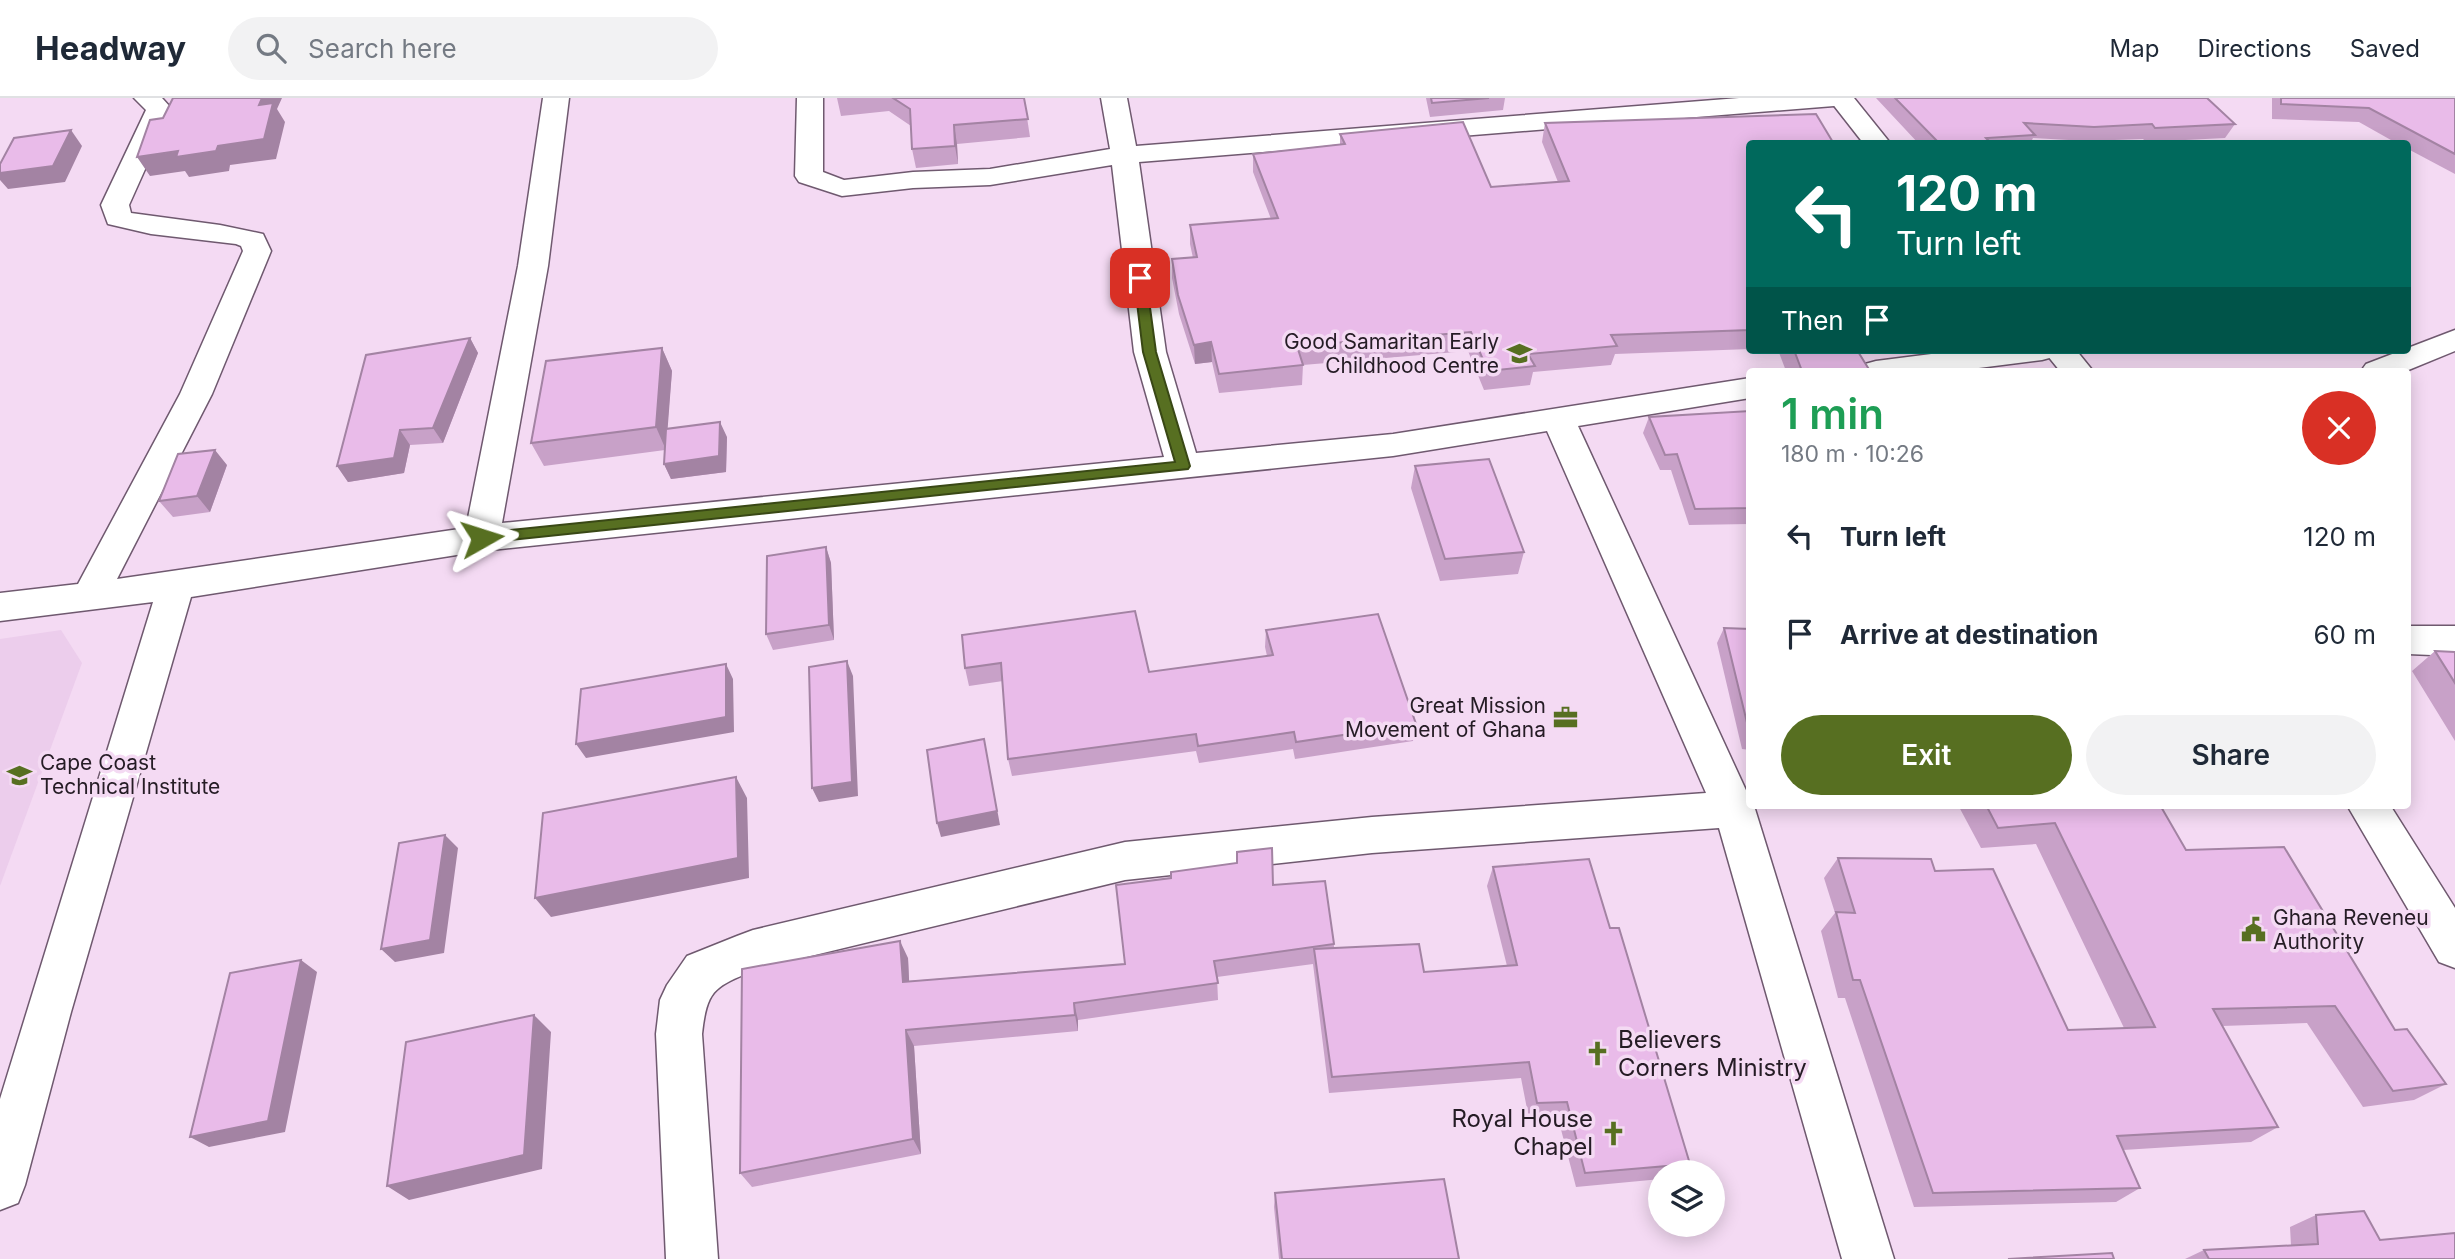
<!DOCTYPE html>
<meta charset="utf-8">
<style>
:root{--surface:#fff;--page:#f2f2f3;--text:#1f2937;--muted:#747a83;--line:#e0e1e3;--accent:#576f21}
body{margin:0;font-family:Inter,sans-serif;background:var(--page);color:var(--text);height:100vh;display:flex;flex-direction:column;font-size:26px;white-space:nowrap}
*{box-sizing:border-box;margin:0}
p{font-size:23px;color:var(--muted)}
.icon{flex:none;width:38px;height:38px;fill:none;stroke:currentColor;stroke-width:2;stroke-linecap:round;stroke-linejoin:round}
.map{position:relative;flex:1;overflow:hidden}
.sheet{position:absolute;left:1746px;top:270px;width:665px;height:441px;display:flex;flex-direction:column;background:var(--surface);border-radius:7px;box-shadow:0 4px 18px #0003}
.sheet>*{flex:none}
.guide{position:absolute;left:1746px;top:42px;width:665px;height:214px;border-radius:7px;box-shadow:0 4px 18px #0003;background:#00695c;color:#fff;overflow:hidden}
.controls{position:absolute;left:1648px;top:1062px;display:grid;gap:14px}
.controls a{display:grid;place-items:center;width:77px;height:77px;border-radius:50%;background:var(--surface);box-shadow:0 4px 18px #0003;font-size:35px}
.pin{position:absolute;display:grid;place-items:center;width:60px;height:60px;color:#fff;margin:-30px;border-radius:14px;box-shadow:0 4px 10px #0006}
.me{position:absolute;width:77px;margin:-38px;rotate:84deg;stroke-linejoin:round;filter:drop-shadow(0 0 5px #0008)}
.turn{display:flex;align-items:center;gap:24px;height:147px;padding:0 35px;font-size:32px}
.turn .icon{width:91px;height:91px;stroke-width:2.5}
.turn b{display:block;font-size:49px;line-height:60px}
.then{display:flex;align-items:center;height:66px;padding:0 35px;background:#0003;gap:14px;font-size:26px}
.round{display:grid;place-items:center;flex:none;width:74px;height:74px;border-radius:37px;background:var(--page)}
.summary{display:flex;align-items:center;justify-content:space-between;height:119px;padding:0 35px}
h1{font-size:42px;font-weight:600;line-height:52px;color:#1e9e55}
.primary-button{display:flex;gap:14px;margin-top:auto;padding:14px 35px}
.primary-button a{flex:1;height:80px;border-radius:42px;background:var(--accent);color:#fff;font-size:28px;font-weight:600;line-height:80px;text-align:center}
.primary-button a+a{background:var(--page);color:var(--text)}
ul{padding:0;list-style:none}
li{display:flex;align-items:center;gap:21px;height:98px;padding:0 35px}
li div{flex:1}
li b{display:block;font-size:26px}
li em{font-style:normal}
header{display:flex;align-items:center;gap:42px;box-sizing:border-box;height:98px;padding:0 35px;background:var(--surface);border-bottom:2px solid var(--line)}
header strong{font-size:33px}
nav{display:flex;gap:38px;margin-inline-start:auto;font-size:24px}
.search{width:490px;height:63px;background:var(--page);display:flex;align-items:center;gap:18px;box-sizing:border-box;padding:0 24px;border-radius:38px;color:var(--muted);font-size:26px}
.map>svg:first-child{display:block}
</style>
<header>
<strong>Headway</strong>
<div class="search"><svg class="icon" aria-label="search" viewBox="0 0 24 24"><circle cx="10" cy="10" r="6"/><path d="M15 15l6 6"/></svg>Search here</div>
<nav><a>Map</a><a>Directions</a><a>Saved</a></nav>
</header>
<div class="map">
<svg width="2455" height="1161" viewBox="0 0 2455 1161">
<rect width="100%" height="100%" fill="#f4daf3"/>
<path fill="#eccdec" d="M 61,532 L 82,565 L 0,788 L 0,541 Z"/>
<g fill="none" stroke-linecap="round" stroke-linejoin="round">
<defs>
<path id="minor" d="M 134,0 L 162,0 L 172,11 L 129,107 L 131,115 L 220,127 L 263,136 L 271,153 L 212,296 L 117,481 L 466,430 L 518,168 L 543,0 L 569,0 L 548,168 L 502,425 L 1164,359 L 1134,254 L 1112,67 L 990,87 L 913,90 L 842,98 L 799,84 L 795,78 L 797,0 L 823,0 L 823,74 L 844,82 L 913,74 L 990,71 L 1110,51 L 1101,0 L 1127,0 L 1136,48 L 1739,0 L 1847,0 L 1843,5 L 1834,8 L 1139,64 L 1166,254 L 1196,355 L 1393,336 L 1750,280 L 1750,300 L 1578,328 L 1750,701 L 1750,707 L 1755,711 L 1894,1161 L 1842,1161 L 1719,730 L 1372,755 L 1125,782 L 757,871 C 716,889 707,889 702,936 L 718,1161 L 666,1161 L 656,936 L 660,902 L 667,887 L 687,858 L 737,838 L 753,832 L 1125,744 L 1372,719 L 1706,695 L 1547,333 L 1393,358 L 482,453 L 191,499 L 71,914 L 25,1087 L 18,1105 L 0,1112 L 0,1001 L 153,504 L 0,523 L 0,495 L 78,486 L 180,296 L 243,153 L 241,148 L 236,146 L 151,136 L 108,126 L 101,107 L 146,12 Z
M 2455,232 L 2455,253 L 2406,273 L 2361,273 L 2366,266 Z
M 1963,252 L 2058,252 L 2053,259 L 2042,262 L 1955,273 L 1860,273 L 1865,266 L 1876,263 Z
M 2408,528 L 2455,528 L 2455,558 L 2408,556 Z"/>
<path id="major" d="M 1828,0 L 1854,0 L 1891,46 L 1864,46 Z
M 2043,252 L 2076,252 L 2093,273 L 2060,273 Z
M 2347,707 L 2390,707 L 2455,810 L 2455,870 L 2439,864 Z"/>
</defs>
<use href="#minor" stroke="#6f596f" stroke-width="3"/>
<use href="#major" stroke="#6f596f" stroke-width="3"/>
<use href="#minor" fill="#fff" fill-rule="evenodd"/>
<use href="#major" fill="#fff" fill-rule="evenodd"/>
</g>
<path fill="#c8a1c8" d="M 837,0 L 1024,0 L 1030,39 L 957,46 L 958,66 L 916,70 L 912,51 L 911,28 L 889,13 L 841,18 Z
M 1426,0 L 1505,0 L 1503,12 L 1430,19 Z
M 1876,0 L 2207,0 L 2235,26 L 2225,40 L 2146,44 L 2143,41 L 2086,43 L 2033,40 L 2030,46 L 1919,46 Z
M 2272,0 L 2455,0 L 2455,76 L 2408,51 L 2408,46 L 2398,46 L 2359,24 L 2272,21 Z
M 1545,25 L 1750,46 L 1750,251 L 1615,256 L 1611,267 L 1533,274 L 1530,287 L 1484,292 L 1468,253 L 1303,267 L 1302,287 L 1219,295 L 1212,264 L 1195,266 L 1179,216 L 1172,180 L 1172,161 L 1193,160 L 1190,146 L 1190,127 L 1271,121 L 1253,74 L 1253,56 L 1340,46 L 1340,36 L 1491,89 L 1558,84 L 1542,44 Z
M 470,240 L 478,255 L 443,345 L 410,347 L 404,375 L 348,384 L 337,368 Z
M 662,250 L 672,273 L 667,331 L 727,339 L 726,374 L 671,381 L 664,366 L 665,352 L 544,368 L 531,345 Z
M 1778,252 L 1857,252 L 1870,273 L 1786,273 Z
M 1750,313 L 1750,426 L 1689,427 L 1671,372 L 1660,372 L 1643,335 L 1649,319 Z
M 227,367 L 210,414 L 173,419 L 159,403 Z
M 1415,368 L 1524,454 L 1518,476 L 1440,483 L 1411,390 Z
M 826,449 L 831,465 L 834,542 L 773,552 L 766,536 Z
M 1724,530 L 1750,531 L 1750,652 L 1742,651 L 1717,545 Z
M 1266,532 L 1416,626 L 1413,643 L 1295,661 L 1293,651 L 1199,665 L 1196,653 L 1012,678 L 1008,661 L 1003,583 L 969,588 L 965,570 L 962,537 L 1149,574 L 1267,558 L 1265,549 Z
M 2435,553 L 2455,554 L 2455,643 L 2412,573 Z
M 1958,707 L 2160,707 L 2186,752 L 2395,932 L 2446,986 L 2414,1002 L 2363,1009 L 2307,925 L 2222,928 L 2278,1029 L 2251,1044 L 2123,1052 L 2140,1090 L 2116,1104 L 1914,1109 L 1845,900 L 1838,900 L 1821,833 L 1835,815 L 1824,780 L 1838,760 L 1935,773 L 2068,932 L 2124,930 L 2036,746 L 1981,750 Z
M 1493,769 L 1610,830 L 1690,1066 L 1682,1074 L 1661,1074 L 1661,1081 L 1576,1089 L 1558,1020 L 1529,1021 L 1521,980 L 1329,995 L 1313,866 L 1217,879 L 1218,902 L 1078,922 L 1078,933 L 914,948 L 921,1056 L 752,1089 L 740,1075 L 908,860 L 909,883 L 1125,866 L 1273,787 L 1334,846 L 1334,850 L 1424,874 L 1507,868 L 1487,788 Z
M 1275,1095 L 1459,1161 L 1279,1161 L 1274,1109 Z
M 2316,1117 L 2380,1142 L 2455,1161 L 2185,1161 L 2204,1152 L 2291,1147 L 2290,1129 Z"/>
<path fill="#a383a3" d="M 262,0 L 282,0 L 277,11 L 285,24 L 276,61 L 230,67 L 229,73 L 189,79 L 185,73 L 150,78 L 137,59 L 218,48 L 259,7 Z
M 954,27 L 957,46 L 958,66 L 955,48 Z
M 71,32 L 82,48 L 65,84 L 8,91 L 0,82 L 0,75 Z
M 470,240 L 478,255 L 443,345 L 433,330 Z
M 1211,244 L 1212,264 L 1195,266 L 1194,247 Z
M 662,250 L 672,273 L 666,352 L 656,329 Z
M 720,324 L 727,339 L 726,374 L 671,381 L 664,366 Z
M 400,332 L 410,347 L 404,375 L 348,384 L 337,368 Z
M 215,352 L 227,367 L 210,414 L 197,398 Z
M 826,449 L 831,465 L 834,542 L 829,527 Z
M 847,563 L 853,578 L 858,698 L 819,704 L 812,690 Z
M 726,566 L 733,581 L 734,634 L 586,660 L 576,646 Z
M 984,641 L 1000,727 L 941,739 L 937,725 Z
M 736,679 L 747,700 L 749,780 L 551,819 L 535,800 Z
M 445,737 L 458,750 L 444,855 L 395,864 L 381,851 Z
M 900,843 L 908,860 L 910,901 L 903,884 Z
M 301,862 L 317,874 L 285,1034 L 209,1049 L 190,1039 Z
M 1074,905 L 1078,922 L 1078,933 L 1075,917 Z
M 534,917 L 551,934 L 542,1071 L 409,1102 L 387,1088 Z
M 906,932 L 914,948 L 921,1056 L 913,1041 Z"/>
<path fill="#e9bbe9" stroke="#a383a3" stroke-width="2" d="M 173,0 L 262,0 L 259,7 L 273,5 L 264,41 L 218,48 L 216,53 L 176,59 L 178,53 L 137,59 L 150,22 L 163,20 Z
M 893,0 L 1024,0 L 1028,21 L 954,27 L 955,48 L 912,51 L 910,11 Z
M 1431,0 L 1489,0 L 1432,5 Z
M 1895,0 L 2207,0 L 2235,26 L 2155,30 L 2152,26 L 2094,29 L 2024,25 L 2035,37 L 1986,40 L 1992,46 L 1940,46 Z
M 2281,0 L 2455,0 L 2455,56 L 2369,10 L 2281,6 Z
M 1816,16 L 1834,46 L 1750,46 L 1750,232 L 1611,237 L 1617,248 L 1528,256 L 1535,268 L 1488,273 L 1471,234 L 1297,248 L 1303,267 L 1219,276 L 1211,244 L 1194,247 L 1178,197 L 1172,161 L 1197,159 L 1190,127 L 1278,120 L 1253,56 L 1345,46 L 1340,36 L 1463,24 L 1491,89 L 1569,83 L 1545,25 Z
M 71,32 L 53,68 L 0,75 L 0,66 L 14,40 Z
M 470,240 L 433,330 L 400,332 L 394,360 L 337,368 L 366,257 Z
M 662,250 L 656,329 L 531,345 L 546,263 Z
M 1794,252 L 1857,252 L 1870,273 L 1802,273 Z
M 1750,313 L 1750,410 L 1695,411 L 1677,356 L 1665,357 L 1649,319 Z
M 720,324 L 719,358 L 664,366 L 666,331 Z
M 215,352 L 197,398 L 159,403 L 178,356 Z
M 1489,361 L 1524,454 L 1445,461 L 1415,368 Z
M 826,449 L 829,527 L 766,536 L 767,458 Z
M 1135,513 L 1149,574 L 1273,557 L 1266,532 L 1378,516 L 1416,626 L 1296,644 L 1294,634 L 1198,648 L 1196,636 L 1008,661 L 1001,565 L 965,570 L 962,537 Z
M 1724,530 L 1750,531 L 1750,637 Z
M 2435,553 L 2455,554 L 2455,585 Z
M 847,563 L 852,684 L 812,690 L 809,569 Z
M 726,566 L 726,619 L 576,646 L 581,591 Z
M 984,641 L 997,713 L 937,725 L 927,652 Z
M 736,679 L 738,760 L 535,800 L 543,715 Z
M 1986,707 L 2160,707 L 2186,752 L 2284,749 L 2395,932 L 2407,931 L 2446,986 L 2393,993 L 2335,908 L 2213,911 L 2278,1029 L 2117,1038 L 2140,1090 L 1933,1095 L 1860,882 L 1853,882 L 1836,814 L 1855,815 L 1838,760 L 1931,761 L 1935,773 L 1993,771 L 2068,932 L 2155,929 L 2055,725 L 1998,730 Z
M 445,737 L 430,842 L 381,851 L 399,745 Z
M 1272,750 L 1273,787 L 1325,783 L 1334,846 L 1214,863 L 1218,885 L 1074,905 L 1075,917 L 906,932 L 913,1041 L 740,1075 L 742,871 L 900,843 L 903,884 L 1125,866 L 1116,787 L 1171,780 L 1171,774 L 1237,765 L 1237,754 Z
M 1589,761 L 1610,830 L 1619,830 L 1690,1066 L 1585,1075 L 1567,1004 L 1537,1005 L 1529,964 L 1332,979 L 1314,851 L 1419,846 L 1424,874 L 1517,867 L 1493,769 Z
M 301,862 L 268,1023 L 190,1039 L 230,875 Z
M 534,917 L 524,1057 L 387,1088 L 406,944 Z
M 1444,1081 L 1459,1161 L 1282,1161 L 1275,1095 Z
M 2364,1113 L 2380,1142 L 2455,1135 L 2455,1161 L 2209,1161 L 2204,1152 L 2318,1146 L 2316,1117 Z
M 2112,1155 L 2114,1161 L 2008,1161 Z"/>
<path fill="#576f21" stroke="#394815" stroke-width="2" d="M 1140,177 L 1146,180 L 1156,254 L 1190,368 L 1188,371 L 482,445 L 475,440 L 482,435 L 1175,364 L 1143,254 L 1134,180 Z"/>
<defs>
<symbol id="school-bare" viewBox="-9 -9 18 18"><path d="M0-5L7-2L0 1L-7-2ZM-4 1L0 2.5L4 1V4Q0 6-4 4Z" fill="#576f21" stroke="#f4daf3" stroke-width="2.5" paint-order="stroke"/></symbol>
<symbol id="office-bare" viewBox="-9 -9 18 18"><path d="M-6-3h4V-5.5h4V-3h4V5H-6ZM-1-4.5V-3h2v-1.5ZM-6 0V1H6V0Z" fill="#576f21" stroke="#f4daf3" stroke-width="2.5" paint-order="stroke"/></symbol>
<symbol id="civic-bare" viewBox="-9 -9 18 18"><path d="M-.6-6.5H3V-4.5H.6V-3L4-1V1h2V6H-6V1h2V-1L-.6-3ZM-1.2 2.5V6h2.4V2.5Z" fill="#576f21" stroke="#f4daf3" stroke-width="2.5" paint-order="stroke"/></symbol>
<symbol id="church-bare" viewBox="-9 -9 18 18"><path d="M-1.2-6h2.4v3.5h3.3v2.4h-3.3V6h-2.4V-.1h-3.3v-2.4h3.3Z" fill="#576f21" stroke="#f4daf3" stroke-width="2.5" paint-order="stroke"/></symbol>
</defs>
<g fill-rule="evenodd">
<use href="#school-bare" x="1502" y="238" width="35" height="35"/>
<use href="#office-bare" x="1548" y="602" width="35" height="35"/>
<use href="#school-bare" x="2" y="660" width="35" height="35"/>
<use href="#civic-bare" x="2236" y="814" width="35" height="35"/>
<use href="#church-bare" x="1580" y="938" width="35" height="35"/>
<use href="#church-bare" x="1596" y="1018" width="35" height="35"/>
</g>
<g text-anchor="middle" stroke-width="7" stroke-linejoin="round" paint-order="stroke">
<g font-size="21" fill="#251c25" stroke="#f4daf3" text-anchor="end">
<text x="1499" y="251">Good Samaritan Early<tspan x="1499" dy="24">Childhood Centre</tspan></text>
<text x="1546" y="615">Great Mission<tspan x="1546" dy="24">Movement of Ghana</tspan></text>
<text x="40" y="672" text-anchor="start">Cape Coast<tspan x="40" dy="24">Technical Institute</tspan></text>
<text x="2273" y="827" text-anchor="start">Ghana Reveneu<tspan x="2273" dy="24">Authority</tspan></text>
</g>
<g font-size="24" fill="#251c25" stroke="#f4daf3" text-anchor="start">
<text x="1618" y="950">Believers<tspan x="1618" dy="28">Corners Ministry</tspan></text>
<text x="1593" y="1029" text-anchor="end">Royal House<tspan x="1593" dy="28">Chapel</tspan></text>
</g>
</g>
</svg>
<div class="controls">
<a><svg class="icon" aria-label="layers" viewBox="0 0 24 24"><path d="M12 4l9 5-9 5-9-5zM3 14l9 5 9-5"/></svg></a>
</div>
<div class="pin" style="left:1140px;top:180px;background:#d93025"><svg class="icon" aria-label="arrive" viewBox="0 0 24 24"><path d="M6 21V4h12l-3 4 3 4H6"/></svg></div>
<svg class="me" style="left:482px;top:440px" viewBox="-20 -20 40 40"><path d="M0-17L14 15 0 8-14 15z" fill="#576f21" stroke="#fff" stroke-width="4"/></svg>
<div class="guide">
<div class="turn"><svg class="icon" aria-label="left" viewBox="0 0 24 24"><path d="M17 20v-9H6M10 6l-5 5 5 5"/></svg><div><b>120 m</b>Turn left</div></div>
<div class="then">Then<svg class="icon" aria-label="arrive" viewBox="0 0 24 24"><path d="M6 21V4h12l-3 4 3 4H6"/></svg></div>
</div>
<section class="sheet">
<div class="summary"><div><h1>1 min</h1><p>180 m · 10:26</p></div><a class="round" style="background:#d93025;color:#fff"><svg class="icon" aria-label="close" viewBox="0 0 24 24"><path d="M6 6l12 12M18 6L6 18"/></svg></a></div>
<ul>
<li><svg class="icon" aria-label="left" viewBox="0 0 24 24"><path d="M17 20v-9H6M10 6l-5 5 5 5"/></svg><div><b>Turn left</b></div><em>120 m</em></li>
<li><svg class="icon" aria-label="arrive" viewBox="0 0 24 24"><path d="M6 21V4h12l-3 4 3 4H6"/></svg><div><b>Arrive at destination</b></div><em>60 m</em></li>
</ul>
<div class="primary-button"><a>Exit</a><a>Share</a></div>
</section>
</div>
